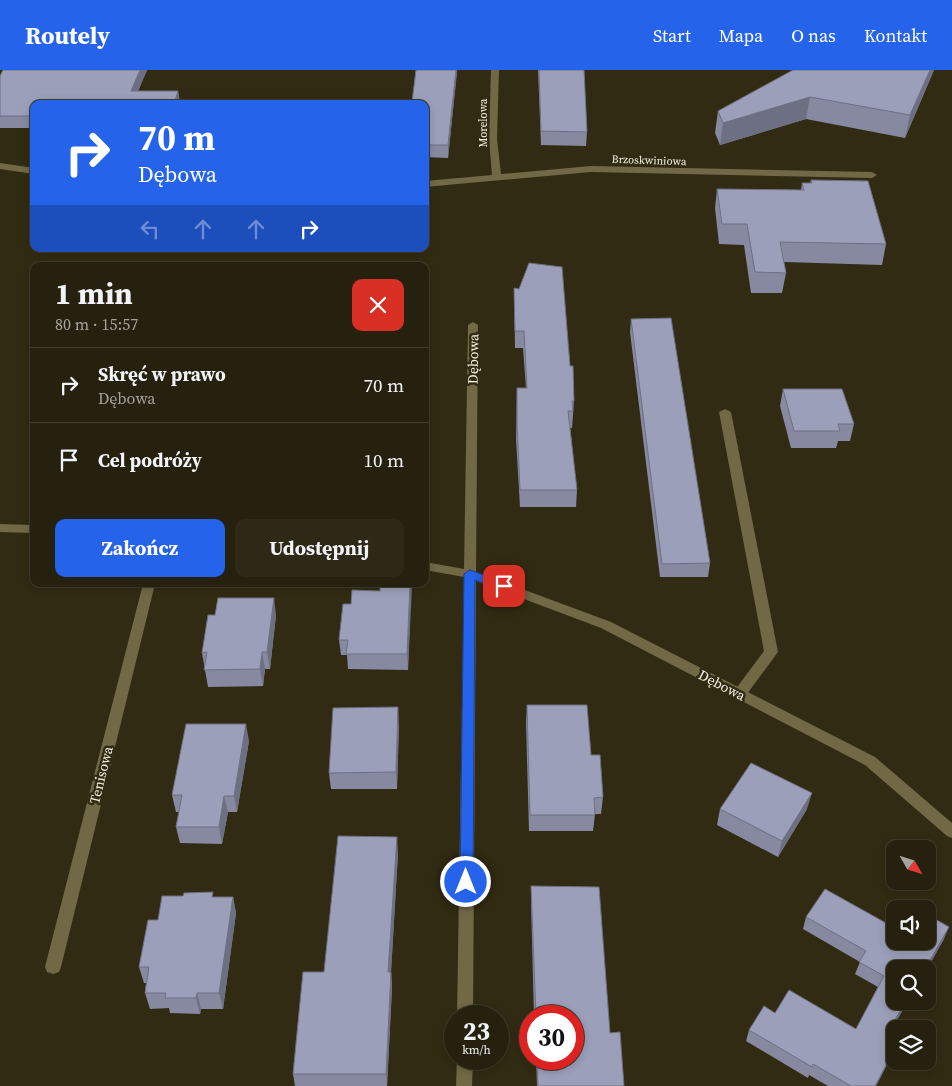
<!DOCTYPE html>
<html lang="pl">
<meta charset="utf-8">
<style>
:root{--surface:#26200e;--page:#2e2817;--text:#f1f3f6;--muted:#a4a39e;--line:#423e2e;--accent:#2563eb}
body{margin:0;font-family:"Source Serif 4",serif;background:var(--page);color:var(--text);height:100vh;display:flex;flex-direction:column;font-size:19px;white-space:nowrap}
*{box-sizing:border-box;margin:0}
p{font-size:16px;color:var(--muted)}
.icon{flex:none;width:28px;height:28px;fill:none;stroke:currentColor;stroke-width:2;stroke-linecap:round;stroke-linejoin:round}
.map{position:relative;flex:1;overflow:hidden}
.sheet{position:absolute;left:30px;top:192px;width:399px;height:325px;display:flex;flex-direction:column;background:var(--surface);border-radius:10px;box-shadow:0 2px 8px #0003,0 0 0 1px var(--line)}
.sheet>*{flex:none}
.top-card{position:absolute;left:30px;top:30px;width:399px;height:152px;border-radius:10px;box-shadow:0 2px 8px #0003,0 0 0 1px var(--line);background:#2563eb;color:#fff;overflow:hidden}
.needle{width:32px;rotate:129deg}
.fabs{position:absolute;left:886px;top:770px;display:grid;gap:10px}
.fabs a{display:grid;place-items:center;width:50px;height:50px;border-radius:10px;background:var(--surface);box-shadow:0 2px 8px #0003,0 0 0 1px var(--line);font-size:25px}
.speed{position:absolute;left:444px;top:935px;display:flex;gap:10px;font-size:25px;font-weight:700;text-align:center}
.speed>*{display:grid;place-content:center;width:65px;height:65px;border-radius:50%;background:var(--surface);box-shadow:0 2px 8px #0003,0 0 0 1px var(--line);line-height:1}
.speed small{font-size:12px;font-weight:400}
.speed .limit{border:8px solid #d22;background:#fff;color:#111}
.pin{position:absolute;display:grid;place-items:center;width:42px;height:42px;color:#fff;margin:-21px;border-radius:10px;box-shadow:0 2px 8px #0006}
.me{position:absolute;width:55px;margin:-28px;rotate:0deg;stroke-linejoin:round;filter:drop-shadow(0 0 4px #0008)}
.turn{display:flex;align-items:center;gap:18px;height:105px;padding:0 25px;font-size:22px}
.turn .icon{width:65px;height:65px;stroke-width:2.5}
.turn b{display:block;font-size:35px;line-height:42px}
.lanes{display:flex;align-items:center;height:48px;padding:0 25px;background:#0003;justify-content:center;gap:25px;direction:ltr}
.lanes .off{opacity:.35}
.round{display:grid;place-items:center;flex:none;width:52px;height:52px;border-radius:10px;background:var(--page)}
.overview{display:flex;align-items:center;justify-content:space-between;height:85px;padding:0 25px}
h1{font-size:30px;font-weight:700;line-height:38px}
.primary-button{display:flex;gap:10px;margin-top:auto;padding:10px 25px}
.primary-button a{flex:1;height:58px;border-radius:10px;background:var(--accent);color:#fff;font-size:20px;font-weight:700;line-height:58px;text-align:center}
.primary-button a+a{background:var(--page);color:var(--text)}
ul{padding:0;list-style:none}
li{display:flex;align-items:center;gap:15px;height:75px;padding:0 25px;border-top:1px solid var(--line)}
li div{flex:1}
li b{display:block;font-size:19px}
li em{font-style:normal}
header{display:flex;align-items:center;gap:30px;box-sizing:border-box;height:70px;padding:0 25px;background:var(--accent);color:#fff}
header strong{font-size:24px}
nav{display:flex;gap:28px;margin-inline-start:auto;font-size:18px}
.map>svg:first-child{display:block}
</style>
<header>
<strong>Routely</strong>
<nav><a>Start</a><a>Mapa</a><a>O nas</a><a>Kontakt</a></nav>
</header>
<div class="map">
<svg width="952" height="1016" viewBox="0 0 952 1016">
<rect width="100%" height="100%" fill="#322b13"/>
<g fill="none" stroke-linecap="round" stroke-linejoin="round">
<path fill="#716846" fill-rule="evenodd" d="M 725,339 L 731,342 L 778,582 L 744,628 L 734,628 L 732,624 L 764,581 L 719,342 Z"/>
<path fill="#716846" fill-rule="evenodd" d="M 491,0 L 499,0 L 497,69 L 501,104 L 591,96 L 872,102 L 877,105 L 872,108 L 591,102 L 425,117 L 425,111 L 492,105 L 489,69 Z
M 0,93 L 34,98 L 34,104 L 0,99 Z
M 473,252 L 478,255 L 476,502 L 611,552 L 875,687 L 952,753 L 952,768 L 947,766 L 865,695 L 601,558 L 476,511 L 473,946 L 457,946 L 464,507 L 425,500 L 425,492 L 464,499 L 468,255 Z
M 0,454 L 34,455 L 34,463 L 0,462 Z
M 143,514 L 155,514 L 61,897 L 59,902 L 53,904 L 47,902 L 45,897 Z
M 457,989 L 473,989 L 472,1016 L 456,1016 Z"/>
</g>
<path fill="#8689a0" d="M 3,0 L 147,0 L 138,21 L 178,21 L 180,33 L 34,34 L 34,58 L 0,58 L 0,6 Z
M 416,0 L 457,0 L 448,88 L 425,87 L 425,34 L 412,34 Z
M 538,0 L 584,0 L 587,62 L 586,76 L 541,75 Z
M 934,0 L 905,68 L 806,49 L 720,75 L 715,63 L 718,41 Z
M 811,110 L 886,174 L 882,195 L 784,192 L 786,203 L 782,223 L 751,223 L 744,175 L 719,174 L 715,138 L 717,119 L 801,120 L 802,113 L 810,113 Z
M 514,218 L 570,296 L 574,331 L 572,358 L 570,358 L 577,420 L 576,437 L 520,437 L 516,369 L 517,318 L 526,318 L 523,278 L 515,278 Z
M 631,249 L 710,493 L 708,507 L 660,507 L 630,262 Z
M 783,319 L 854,354 L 850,371 L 838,371 L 836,378 L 791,378 L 780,336 Z
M 411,514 L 408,600 L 348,599 L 347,585 L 341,585 L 339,570 L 351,534 L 380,521 Z
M 276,545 L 270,599 L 265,599 L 263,616 L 208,617 L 202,583 Z
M 527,635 L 591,685 L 603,727 L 601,744 L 595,744 L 593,761 L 529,761 L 526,652 Z
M 399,654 L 397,719 L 331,719 L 329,703 Z
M 249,671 L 237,742 L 228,742 L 222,774 L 180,773 L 176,757 L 179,742 L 176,742 L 172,725 Z
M 720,739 L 807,739 L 778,787 L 717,755 Z
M 398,783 L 391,902 L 392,918 L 387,1016 L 295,1016 L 293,1004 L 324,902 Z
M 531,816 L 624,1016 L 537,1016 L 536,989 L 572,989 L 572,946 L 534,946 L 531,833 Z
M 214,827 L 233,827 L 236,843 L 223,939 L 201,939 L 200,944 L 170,943 L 169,938 L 150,939 L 145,923 L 146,913 L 144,913 L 139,897 L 158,850 Z
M 806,847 L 886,853 L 944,869 L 927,899 L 895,899 L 895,931 L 908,931 L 887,967 L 895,979 L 876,1016 L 828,1016 L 809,1005 L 808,1008 L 746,971 L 749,960 L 775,943 L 856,959 L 878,917 L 855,904 L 860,892 L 803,859 Z"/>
<path fill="#6d6f82" d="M 140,0 L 147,0 L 133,33 L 131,21 Z
M 456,0 L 457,0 L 457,3 L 448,88 L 448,75 Z
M 930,0 L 934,0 L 905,68 L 910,45 Z
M 178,21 L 180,34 L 174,34 Z
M 810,27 L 806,49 L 720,75 L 723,53 Z
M 426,222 L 426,238 L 425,253 L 425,229 Z
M 410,514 L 411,514 L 412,516 L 408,600 L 407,584 Z
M 274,528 L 276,545 L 270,599 L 267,582 Z
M 262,582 L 265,599 L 263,616 L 260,599 Z
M 398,637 L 399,654 L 397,719 L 396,702 Z
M 246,654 L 249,671 L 237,742 L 234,726 Z
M 812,723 L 807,739 L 778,787 L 782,771 Z
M 224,726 L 228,742 L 222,774 L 219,757 Z
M 397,767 L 398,783 L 390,918 L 388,902 Z
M 233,827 L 236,843 L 223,939 L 219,923 Z
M 949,857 L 944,869 L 927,899 L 925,899 Z
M 391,902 L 392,918 L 387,1016 L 386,1004 Z
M 197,923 L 201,939 L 200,944 L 196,928 Z
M 906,931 L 908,931 L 881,978 L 885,967 Z
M 895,978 L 892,985 L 876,1016 L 875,1016 Z"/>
<path fill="#9c9fba" stroke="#6d6f82" d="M 3,0 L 140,0 L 131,21 L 178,21 L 174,34 L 34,34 L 34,46 L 0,46 L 0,6 Z
M 416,0 L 456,0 L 448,75 L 425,75 L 425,34 L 414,34 L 412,32 Z
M 539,0 L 584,0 L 587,62 L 541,61 Z
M 793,0 L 930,0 L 910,45 L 810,27 L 723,53 L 718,41 Z
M 811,110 L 868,111 L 886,174 L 780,172 L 786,203 L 755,202 L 747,154 L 722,154 L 717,119 L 804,120 L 802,113 L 812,113 Z
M 529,193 L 562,197 L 570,296 L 573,296 L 574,331 L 572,331 L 573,341 L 568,341 L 577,420 L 520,420 L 517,352 L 517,318 L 527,318 L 524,261 L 515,261 L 514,218 L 519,219 Z
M 671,248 L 710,493 L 662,494 L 631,249 Z
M 783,319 L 842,319 L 854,354 L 838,354 L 840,361 L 794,361 Z
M 380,514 L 410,514 L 407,584 L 346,584 L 348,570 L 339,570 L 343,534 L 351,534 L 352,520 L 380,521 Z
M 218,528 L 274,528 L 267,582 L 262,582 L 260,599 L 204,600 L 207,582 L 202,583 L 208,545 L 215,545 Z
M 527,635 L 587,635 L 591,685 L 600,685 L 603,727 L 594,728 L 595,745 L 530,745 Z
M 398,637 L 396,702 L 329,703 L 333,638 Z
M 186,654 L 246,654 L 234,726 L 224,726 L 219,757 L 176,757 L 182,725 L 172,725 Z
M 751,693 L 812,723 L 782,771 L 720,739 Z
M 338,766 L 397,767 L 388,902 L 391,902 L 386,1004 L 293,1004 L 303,902 L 324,902 Z
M 531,816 L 599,817 L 610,963 L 620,962 L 624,1016 L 538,1016 L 537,989 L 572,989 L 572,946 L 536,946 Z
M 825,819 L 886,853 L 900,830 L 917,839 L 895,839 L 895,871 L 928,871 L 928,845 L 949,857 L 925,899 L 895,899 L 895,931 L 906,931 L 885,967 L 895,972 L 895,978 L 875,1016 L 851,1016 L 813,994 L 812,997 L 749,960 L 764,936 L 775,943 L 789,920 L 856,959 L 884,906 L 859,892 L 866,881 L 806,847 Z
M 213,822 L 212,827 L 233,827 L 219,923 L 197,923 L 196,928 L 165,928 L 166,923 L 145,923 L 149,897 L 139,897 L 148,850 L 158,850 L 162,826 L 183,826 L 184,823 Z"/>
<path fill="#2563eb" stroke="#184099" d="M 470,500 L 508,514 L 510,516 L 504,521 L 475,510 L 473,812 L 471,816 L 462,816 L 460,812 L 464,504 Z"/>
<g text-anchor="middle" stroke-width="5" stroke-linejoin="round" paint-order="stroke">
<g font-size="11" fill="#f6f2e4" stroke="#322b13">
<text transform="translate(483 53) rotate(-90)" y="4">Morelowa</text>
<text transform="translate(649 90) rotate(2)" y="4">Brzoskwiniowa</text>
</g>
<g font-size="14" fill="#f6f2e4" stroke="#322b13">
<text transform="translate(473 289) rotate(-89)" y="5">Dębowa</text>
<text transform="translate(722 615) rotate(27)" y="5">Dębowa</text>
<text transform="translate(101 705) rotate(-76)" y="5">Tenisowa</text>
</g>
</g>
</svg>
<div class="fabs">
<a><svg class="needle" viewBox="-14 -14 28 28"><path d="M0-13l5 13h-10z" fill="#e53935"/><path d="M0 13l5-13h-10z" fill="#a4a39e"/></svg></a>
<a><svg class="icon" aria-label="sound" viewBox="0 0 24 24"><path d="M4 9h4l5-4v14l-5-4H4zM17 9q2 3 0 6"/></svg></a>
<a><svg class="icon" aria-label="search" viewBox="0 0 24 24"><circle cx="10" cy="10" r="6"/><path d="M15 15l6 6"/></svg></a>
<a><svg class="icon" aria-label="layers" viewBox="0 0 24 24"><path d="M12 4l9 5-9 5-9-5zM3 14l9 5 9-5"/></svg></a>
</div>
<div class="speed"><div>23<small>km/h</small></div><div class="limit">30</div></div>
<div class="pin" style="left:504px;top:516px;background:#d93025"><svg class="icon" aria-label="arrive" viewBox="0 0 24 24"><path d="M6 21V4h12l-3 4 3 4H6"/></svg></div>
<svg class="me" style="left:466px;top:812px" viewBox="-20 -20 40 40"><circle r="17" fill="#2563eb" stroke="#fff" stroke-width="3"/><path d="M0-11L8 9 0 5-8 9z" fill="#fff"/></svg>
<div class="top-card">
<div class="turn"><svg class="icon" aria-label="right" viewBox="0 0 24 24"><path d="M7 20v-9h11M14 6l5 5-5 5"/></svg><div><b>70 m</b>Dębowa</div></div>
<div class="lanes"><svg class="icon off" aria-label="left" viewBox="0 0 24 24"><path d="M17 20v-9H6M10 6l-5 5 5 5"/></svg><svg class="icon off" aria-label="ahead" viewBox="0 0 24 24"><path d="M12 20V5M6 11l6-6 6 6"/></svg><svg class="icon off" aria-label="ahead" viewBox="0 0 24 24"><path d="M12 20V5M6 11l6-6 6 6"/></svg><svg class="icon" aria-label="right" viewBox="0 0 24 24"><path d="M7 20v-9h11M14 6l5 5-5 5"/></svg></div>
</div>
<section class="sheet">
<div class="overview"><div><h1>1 min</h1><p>80 m · 15:57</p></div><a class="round" style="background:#d93025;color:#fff"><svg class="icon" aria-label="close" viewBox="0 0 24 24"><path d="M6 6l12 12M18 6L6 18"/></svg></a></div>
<ul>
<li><svg class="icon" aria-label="right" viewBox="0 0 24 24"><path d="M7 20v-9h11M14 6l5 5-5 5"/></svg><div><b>Skręć w prawo</b><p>Dębowa</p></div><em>70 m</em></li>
<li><svg class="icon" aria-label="arrive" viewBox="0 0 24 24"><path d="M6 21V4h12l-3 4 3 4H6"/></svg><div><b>Cel podróży</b></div><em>10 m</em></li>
</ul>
<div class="primary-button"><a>Zakończ</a><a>Udostępnij</a></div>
</section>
</div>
